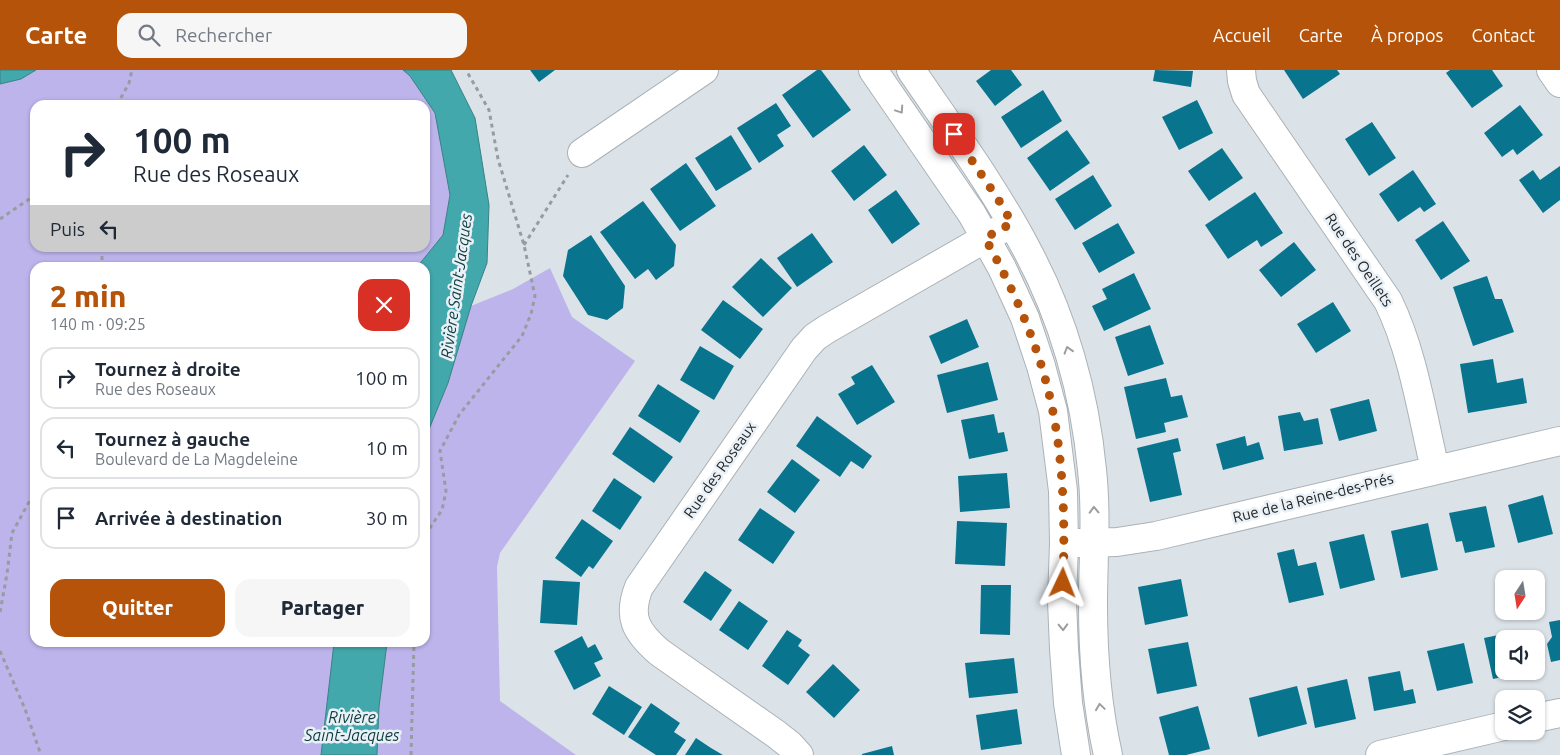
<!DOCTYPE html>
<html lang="fr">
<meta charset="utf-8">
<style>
:root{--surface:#fff;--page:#f6f6f7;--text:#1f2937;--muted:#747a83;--line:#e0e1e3;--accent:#b45309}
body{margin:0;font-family:Ubuntu,sans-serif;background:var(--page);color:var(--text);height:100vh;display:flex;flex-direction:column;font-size:19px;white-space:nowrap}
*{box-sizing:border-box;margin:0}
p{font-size:16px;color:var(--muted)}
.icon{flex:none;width:28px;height:28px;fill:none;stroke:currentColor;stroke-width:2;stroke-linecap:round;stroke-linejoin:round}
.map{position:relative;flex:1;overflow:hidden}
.details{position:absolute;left:30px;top:192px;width:400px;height:385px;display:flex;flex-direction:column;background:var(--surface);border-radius:15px;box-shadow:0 1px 4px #0004}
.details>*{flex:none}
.hud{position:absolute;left:30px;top:30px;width:400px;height:152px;border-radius:15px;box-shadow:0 1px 4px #0004;background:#fff;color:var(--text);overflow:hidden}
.needle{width:32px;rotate:192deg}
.controls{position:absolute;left:1495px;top:500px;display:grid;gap:10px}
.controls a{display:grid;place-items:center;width:50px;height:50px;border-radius:10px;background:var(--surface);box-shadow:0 1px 4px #0004;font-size:25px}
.pin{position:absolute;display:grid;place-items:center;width:42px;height:42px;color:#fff;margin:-21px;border-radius:10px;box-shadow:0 2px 8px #0006}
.me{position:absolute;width:55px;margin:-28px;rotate:2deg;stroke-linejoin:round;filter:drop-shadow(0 0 4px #0008)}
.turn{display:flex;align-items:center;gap:18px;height:105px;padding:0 20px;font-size:22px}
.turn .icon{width:65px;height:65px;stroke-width:2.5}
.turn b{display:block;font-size:35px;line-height:42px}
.then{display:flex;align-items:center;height:48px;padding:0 20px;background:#0003;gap:10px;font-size:19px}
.round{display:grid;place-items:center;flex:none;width:52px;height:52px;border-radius:15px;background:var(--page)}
.summary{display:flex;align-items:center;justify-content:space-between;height:85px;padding:0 20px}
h1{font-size:30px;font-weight:800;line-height:38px;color:var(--accent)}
.primary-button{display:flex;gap:10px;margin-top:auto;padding:10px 20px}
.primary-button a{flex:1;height:58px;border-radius:15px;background:var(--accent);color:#fff;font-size:20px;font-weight:800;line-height:58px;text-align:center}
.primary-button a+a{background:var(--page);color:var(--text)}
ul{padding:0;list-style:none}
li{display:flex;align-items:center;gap:15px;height:62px;margin:0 10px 8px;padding:0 10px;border:2px solid var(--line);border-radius:15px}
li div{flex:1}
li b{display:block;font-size:19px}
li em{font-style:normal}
header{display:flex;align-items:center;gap:30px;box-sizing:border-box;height:70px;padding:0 25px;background:var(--accent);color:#fff}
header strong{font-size:24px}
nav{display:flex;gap:28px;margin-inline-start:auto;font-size:18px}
.search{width:350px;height:45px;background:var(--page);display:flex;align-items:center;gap:12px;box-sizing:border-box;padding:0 18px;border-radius:15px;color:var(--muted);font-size:19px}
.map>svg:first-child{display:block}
</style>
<header>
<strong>Carte</strong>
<div class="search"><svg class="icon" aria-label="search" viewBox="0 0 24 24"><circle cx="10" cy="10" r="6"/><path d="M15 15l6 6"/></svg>Rechercher</div>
<nav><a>Accueil</a><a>Carte</a><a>À propos</a><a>Contact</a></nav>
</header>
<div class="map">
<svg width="1560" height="685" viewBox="0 0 1560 685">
<rect width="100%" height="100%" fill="#dce3e8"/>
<path fill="#bdb4ec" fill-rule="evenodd" d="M 36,0 L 403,0 L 410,6 L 435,43 L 450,125 L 443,165 L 417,197 L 35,198 L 35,572 L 334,573 L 321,685 L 0,685 L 0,14 L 21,9 ZM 35,35 L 425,35 L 425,178 L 35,178 Z
M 550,198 L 572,247 L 635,291 L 500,483 L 497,497 L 500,631 L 576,685 L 377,685 L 379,637 L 387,573 L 425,572 L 425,369 L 448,313 L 471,236 L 513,219 Z"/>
<path fill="#42a8ac" stroke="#398184" d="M 0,0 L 36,0 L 21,9 L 0,14 Z
M 403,0 L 451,0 L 475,48 L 489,135 L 487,193 L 471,236 L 448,313 L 425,369 L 425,198 L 417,197 L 443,165 L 450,125 L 435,43 L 410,6 Z
M 334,573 L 387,573 L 379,637 L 377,685 L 321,685 Z"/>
<path fill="#08748e" d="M 530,0 L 555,0 L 539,12 Z
M 817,0 L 821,0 L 851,40 L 813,68 L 782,25 Z
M 991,0 L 1011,0 L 1022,15 L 995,36 L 976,11 Z
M 1155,0 L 1193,1 L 1191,17 L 1153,11 Z
M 1284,0 L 1337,0 L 1340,4 L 1303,29 Z
M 1450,0 L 1492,0 L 1503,16 L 1472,38 L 1446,3 Z
M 1043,20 L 1062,51 L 1021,78 L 1001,47 Z
M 1197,30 L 1213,63 L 1179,80 L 1162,47 Z
M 776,33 L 791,56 L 777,65 L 784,76 L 759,93 L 737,58 Z
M 1520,35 L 1543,65 L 1517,85 L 1513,79 L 1502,87 L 1484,63 Z
M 1372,52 L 1396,88 L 1369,106 L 1345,69 Z
M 1067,60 L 1090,93 L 1050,121 L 1027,88 Z
M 731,65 L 752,99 L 716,121 L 695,88 Z
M 864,75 L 887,105 L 854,131 L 831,101 Z
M 1222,78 L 1243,108 L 1209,131 L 1188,101 Z
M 686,93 L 716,136 L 680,161 L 650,119 Z
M 1560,96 L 1560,130 L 1543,143 L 1519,110 L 1533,100 L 1540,110 Z
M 1413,100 L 1436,134 L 1424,142 L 1420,137 L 1398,152 L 1379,124 Z
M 1093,105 L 1112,136 L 1075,160 L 1055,129 Z
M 896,120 L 920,154 L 892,174 L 868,140 Z
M 1255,122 L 1283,163 L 1261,177 L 1257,170 L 1228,189 L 1205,155 Z
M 643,131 L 676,175 L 674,196 L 656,210 L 648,199 L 635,209 L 600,162 Z
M 1443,151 L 1470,191 L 1441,210 L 1415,170 Z
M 1118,153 L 1135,183 L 1099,203 L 1082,173 Z
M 812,163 L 833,192 L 797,217 L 777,188 Z
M 591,165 L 625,216 L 623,238 L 607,250 L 588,245 L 563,206 L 568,180 Z
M 1294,172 L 1316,200 L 1281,227 L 1259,200 Z
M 761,188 L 792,218 L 763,247 L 732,217 Z
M 1134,203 L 1151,239 L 1104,261 L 1092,236 L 1107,229 L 1102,219 Z
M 1487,206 L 1495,229 L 1502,229 L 1514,262 L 1473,276 L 1453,217 Z
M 723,230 L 763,259 L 740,289 L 701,260 Z
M 1333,232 L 1351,261 L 1316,283 L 1297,254 Z
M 967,249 L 979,277 L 941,294 L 929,266 Z
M 1150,255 L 1164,294 L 1128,306 L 1115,267 Z
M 700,276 L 734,296 L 714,330 L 680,310 Z
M 1493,289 L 1497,313 L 1523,308 L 1527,333 L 1468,343 L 1460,294 Z
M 988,292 L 998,330 L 947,343 L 937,305 Z
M 872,295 L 895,332 L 857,355 L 838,324 L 855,314 L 851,307 Z
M 1166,308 L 1171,327 L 1182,325 L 1188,347 L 1164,353 L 1166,362 L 1136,369 L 1124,317 Z
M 658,314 L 700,341 L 680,373 L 638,346 Z
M 1369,329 L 1377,361 L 1339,371 L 1330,339 Z
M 1300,342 L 1304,351 L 1318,348 L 1323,374 L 1284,381 L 1278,346 Z
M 994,344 L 998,363 L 1004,362 L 1008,381 L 969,389 L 961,350 Z
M 817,346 L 872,386 L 863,399 L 851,391 L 840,407 L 796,376 Z
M 630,357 L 673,387 L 654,413 L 612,384 Z
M 1245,366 L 1247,376 L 1259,372 L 1264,389 L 1223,400 L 1216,374 Z
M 1178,368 L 1181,381 L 1173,383 L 1182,425 L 1150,432 L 1137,378 Z
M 792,389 L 820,410 L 795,443 L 767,422 Z
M 1007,403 L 1010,438 L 960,442 L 958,406 Z
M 614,408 L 642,427 L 620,460 L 592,441 Z
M 1543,425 L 1553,464 L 1518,473 L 1508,435 Z
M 1486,436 L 1495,477 L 1465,483 L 1462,471 L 1456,472 L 1449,443 Z
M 760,438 L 795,462 L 773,494 L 738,470 Z
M 582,449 L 613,471 L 593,499 L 589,496 L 581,507 L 555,488 Z
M 957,451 L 1007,453 L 1005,496 L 955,494 Z
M 1428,453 L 1438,500 L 1401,508 L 1391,461 Z
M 1364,464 L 1375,510 L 1340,519 L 1329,472 Z
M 1294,479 L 1298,496 L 1316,492 L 1324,525 L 1289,533 L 1277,483 Z
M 705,501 L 732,520 L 711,551 L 683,532 Z
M 1181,509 L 1188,546 L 1145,555 L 1138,517 Z
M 543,510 L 580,512 L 577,555 L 540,553 Z
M 981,515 L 1011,515 L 1010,565 L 980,564 Z
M 739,531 L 768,551 L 748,580 L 719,560 Z
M 1560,550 L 1560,590 L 1551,592 L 1547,574 L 1552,567 L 1549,552 Z
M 787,560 L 802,570 L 798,576 L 810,585 L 788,615 L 762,596 Z
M 1523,560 L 1525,569 L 1504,569 L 1504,601 L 1525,602 L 1493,609 L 1484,568 Z
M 582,566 L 588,578 L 595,574 L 603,589 L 594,593 L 601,606 L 574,620 L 554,581 Z
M 1188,572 L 1197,616 L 1157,624 L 1148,579 Z
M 1464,573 L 1473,613 L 1437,621 L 1427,581 Z
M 1014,588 L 1018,623 L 969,628 L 965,593 Z
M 833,594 L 860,620 L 834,648 L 806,622 Z
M 1400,601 L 1404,621 L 1413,619 L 1416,633 L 1374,641 L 1368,607 Z
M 1347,609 L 1356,649 L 1315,658 L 1307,618 Z
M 609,616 L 642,637 L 624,665 L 592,644 Z
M 1297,616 L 1307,654 L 1258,667 L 1249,628 Z
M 651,633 L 680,653 L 674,662 L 686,670 L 676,685 L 656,685 L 628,667 Z
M 1198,636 L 1210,679 L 1186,685 L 1169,685 L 1159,647 Z
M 1017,639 L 1022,674 L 981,680 L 976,645 Z
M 696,668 L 711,678 L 723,685 L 685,685 Z
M 892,676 L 894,685 L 862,685 L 862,684 Z"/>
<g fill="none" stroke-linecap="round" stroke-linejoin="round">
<defs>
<path id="minor" d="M 873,0 L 972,144 L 1002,198 L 1025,248 L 1041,296 L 1053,341 L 1063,421 L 1064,473 L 1062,531 L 1064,579 L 1068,633 L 1076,685
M 911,0 C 951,59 994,117 1027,180 C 1063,247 1085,324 1092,400 C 1097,445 1093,490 1093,535 C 1093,586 1097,636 1108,685
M 1241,0 L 1242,11 L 1246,24 L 1388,231 C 1413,282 1422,344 1435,399
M 1551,0 L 1560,13
M 582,83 L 704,0
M 1076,473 L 1117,472 L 1156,466 L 1560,371
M 1536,648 L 1560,643
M 799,685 L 790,675 L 776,664 L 659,582 C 636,562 627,547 639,517 L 804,279 L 815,267 L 827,259 L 1012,153
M 1380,685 L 1504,656"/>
</defs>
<use href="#minor" stroke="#abb2b7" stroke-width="30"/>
<path stroke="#969ca0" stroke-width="3" stroke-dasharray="4 4" stroke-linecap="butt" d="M 117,35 L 129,13 L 132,0
M 0,149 L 35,125
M 524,175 L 568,105
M 102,198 L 102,178
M 425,465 L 442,440 L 446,421 L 440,381 L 459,345 L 522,266 L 531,244 L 535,226 L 524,175 L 498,89 L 489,40 L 466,0
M 0,542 L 7,504 L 12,463 L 35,421
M 0,581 L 25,639 L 41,685
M 411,685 L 414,572"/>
<use href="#minor" stroke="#fff" stroke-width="28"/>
</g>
<defs><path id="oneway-chevron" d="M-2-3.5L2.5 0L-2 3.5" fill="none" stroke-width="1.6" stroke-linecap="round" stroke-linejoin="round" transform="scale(1.25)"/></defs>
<g stroke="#9c9d9e">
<use href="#oneway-chevron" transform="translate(900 40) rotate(56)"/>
<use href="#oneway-chevron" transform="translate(1068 280) rotate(-107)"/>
<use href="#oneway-chevron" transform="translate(1094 440) rotate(-92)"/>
<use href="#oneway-chevron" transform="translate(1063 557) rotate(88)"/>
<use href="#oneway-chevron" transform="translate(1100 637) rotate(-98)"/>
</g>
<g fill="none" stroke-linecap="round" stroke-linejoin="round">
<path stroke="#b45309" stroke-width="9" stroke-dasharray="0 16.2" d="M 954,64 L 998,129 L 1012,153 L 985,168 C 1015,222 1041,280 1053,342 C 1064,398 1065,456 1063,513"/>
</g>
<g text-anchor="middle" stroke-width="5" stroke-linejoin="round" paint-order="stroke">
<g font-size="15" fill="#232628" stroke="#e9f0f6">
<text transform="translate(1359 190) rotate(56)" y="5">Rue des Oeillets</text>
<text transform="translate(720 400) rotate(-55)" y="5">Rue des Roseaux</text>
<text transform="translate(1313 428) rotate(-14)" y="5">Rue de la Reine-des-Prés</text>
</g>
<g font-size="16" font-style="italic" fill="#0c3c3e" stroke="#e9f0f6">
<text transform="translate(456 216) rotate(-82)" y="6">Rivière Saint-Jacques</text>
<text x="352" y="653">Rivière<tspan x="352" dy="18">Saint-Jacques</tspan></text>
</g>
</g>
</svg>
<div class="controls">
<a><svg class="needle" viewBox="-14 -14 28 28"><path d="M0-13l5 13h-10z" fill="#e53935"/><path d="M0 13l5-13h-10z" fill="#747a83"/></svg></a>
<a><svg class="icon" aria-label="sound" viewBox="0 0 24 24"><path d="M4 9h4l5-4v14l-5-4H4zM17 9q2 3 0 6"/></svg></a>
<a><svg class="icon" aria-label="layers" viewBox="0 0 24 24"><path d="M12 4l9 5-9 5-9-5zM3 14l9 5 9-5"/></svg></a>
</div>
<div class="pin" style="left:954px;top:64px;background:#d93025"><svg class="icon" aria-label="arrive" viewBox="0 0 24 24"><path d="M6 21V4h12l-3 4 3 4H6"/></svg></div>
<svg class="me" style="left:1063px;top:513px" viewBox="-20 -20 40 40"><path d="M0-17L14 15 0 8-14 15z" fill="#b45309" stroke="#fff" stroke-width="4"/></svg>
<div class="hud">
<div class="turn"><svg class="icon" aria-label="right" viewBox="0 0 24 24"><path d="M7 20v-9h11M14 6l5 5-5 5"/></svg><div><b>100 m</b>Rue des Roseaux</div></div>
<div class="then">Puis<svg class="icon" aria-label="left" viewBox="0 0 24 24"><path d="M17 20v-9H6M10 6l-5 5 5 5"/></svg></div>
</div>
<section class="details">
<div class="summary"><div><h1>2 min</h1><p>140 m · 09:25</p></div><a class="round" style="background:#d93025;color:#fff"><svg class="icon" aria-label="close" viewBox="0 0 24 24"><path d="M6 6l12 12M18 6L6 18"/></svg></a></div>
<ul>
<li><svg class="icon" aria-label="right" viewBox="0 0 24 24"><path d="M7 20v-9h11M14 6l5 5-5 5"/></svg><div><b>Tournez à droite</b><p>Rue des Roseaux</p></div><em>100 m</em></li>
<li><svg class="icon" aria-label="left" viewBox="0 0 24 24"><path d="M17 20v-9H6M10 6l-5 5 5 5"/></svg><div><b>Tournez à gauche</b><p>Boulevard de La Magdeleine</p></div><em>10 m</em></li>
<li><svg class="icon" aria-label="arrive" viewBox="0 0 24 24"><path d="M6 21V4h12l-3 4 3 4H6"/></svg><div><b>Arrivée à destination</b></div><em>30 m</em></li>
</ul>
<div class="primary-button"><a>Quitter</a><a>Partager</a></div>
</section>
</div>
